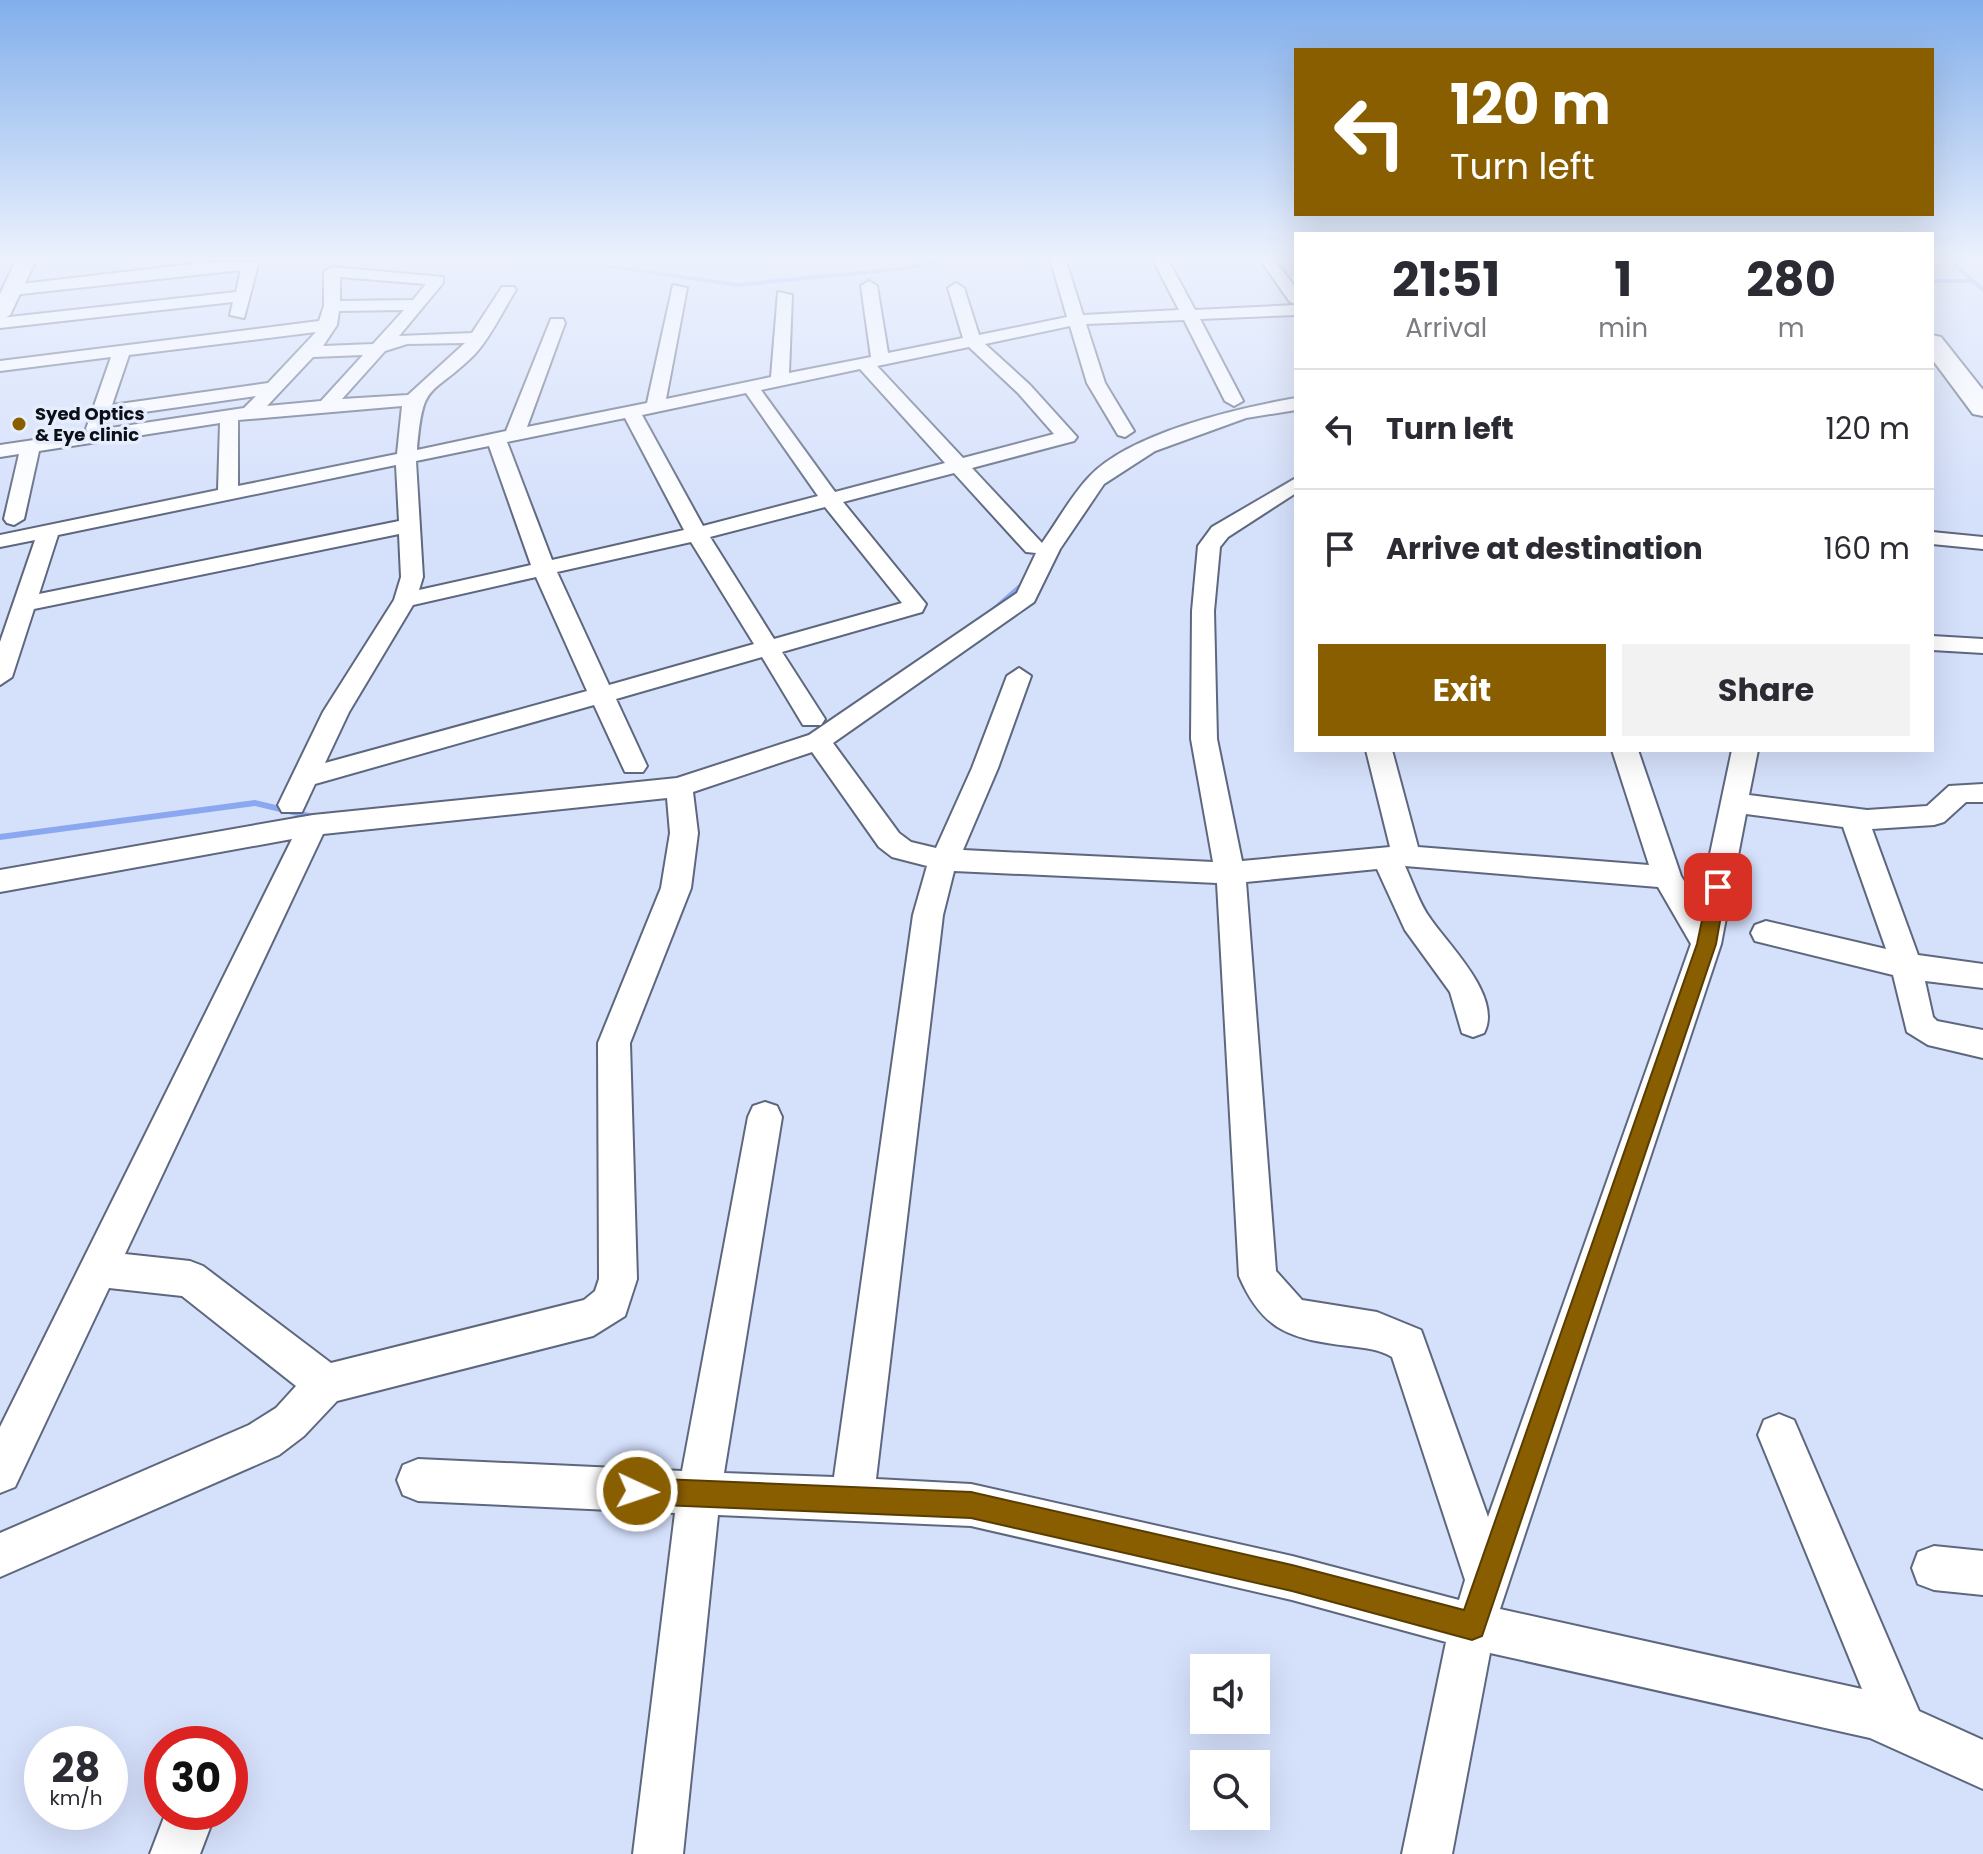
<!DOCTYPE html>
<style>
:root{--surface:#fff;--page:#f2f2f3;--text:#2b2b33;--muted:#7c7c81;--line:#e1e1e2;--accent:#895e00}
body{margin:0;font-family:Poppins,sans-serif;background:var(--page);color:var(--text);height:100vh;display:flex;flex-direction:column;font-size:30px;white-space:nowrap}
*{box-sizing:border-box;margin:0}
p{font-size:26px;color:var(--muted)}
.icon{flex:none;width:44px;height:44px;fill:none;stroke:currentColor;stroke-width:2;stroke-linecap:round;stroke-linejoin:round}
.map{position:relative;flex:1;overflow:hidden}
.details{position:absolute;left:1294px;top:232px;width:640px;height:520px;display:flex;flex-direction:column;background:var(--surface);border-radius:0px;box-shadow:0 8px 32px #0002}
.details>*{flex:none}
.banner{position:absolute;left:1294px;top:48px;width:640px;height:168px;border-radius:0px;box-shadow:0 8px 32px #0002;background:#895e00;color:#fff;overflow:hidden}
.controls{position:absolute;left:1190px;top:1654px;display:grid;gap:16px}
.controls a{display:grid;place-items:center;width:80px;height:80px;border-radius:0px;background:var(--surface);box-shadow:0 8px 32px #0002;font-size:40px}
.speed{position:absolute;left:24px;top:1726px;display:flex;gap:16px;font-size:40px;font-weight:700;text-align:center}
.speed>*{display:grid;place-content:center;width:104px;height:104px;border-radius:50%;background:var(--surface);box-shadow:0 8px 32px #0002;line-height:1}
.speed small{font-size:20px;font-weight:400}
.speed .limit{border:12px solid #d22;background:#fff;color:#111}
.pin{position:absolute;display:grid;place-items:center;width:68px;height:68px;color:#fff;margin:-34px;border-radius:16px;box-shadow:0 4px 12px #0006}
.me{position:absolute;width:88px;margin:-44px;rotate:93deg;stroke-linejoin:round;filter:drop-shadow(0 0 6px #0008)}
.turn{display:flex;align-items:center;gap:28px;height:168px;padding:0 24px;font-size:36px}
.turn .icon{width:104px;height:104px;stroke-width:2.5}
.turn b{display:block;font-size:56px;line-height:68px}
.eta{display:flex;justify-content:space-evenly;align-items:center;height:136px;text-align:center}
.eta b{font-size:48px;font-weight:700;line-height:56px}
.button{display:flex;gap:16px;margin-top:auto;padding:16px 24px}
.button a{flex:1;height:92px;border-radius:0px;background:var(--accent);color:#fff;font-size:32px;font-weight:700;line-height:92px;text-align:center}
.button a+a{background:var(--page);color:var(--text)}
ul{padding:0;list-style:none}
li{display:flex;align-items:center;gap:24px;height:120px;padding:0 24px;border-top:2px solid var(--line)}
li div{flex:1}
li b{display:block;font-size:30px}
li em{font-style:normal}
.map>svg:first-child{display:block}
</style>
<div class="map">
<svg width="1983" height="1854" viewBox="0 0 1983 1854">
<rect width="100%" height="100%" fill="#d5e0fb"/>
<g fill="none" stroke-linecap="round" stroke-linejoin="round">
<path fill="#8aa7f0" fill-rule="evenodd" d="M 546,258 L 558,258 L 738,283 L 909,266 L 947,258 L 955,258 L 909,270 L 738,287 Z
M 1945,258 L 1950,258 L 1983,287 L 1983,292 L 1972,283 L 1932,283 L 1932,279 L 1968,279 Z
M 1026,578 L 1032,578 L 1033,580 L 999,611 L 993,611 L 993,607 Z
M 255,800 L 322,816 L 327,819 L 322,822 L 255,806 L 0,840 L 0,834 Z"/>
<defs>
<path id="minor" d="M 194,258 L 208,258 L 208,263 L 255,262 L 258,265 L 244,318 L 230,315 L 233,302 L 0,328 L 0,318 L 236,292 L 241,270 L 12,295 L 4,290 L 12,285 L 193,264 Z
M 1050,258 L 1065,258 L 1083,315 L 1179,310 L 1152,258 L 1167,258 L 1195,310 L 1296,305 L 1296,315 L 1200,319 L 1243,401 L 1234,406 L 1225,401 L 1184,320 L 1086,324 L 1105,383 L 1134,431 L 1125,437 L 1118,435 L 1087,383 L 1070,326 L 985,344 L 1030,385 L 1077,437 L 1074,441 L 972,468 L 1042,543 C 1057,522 1071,496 1089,477 C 1130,433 1238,408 1296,398 L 1296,410 L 1246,418 L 1155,451 L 1104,484 L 1060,549 L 1034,602 L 833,743 L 899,833 L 911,842 L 936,848 L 972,768 L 1007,676 L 1019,668 L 1031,676 L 998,768 L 963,850 L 1213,862 L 1191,739 L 1192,611 L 1198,546 L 1212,527 L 1296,478 L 1296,493 L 1228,537 L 1220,547 L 1214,611 L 1217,739 L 1242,861 L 1390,847 L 1366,750 L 1392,750 L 1418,847 L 1649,865 L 1612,750 L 1638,750 L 1681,876 L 1699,906 L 1732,750 L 1758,750 L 1749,795 L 1867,810 L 1927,806 L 1949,786 L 1983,784 L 1983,802 L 1966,802 L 1944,822 L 1934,825 L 1872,829 L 1918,955 L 1983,964 L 1983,988 L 1925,981 L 1933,1017 L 1937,1021 L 1983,1030 L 1983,1058 L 1928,1045 L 1907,1032 L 1893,975 L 1755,941 L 1751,933 L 1755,925 L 1766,921 L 1886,949 L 1843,827 L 1746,814 L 1721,944 L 1500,1609 L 1862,1689 L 1758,1435 L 1764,1420 L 1779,1414 L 1794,1420 L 1919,1711 L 1983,1740 L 1983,1789 L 1870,1738 L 1490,1653 L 1452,1854 L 1402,1854 L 1446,1642 L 1292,1600 L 971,1526 L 718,1515 L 683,1854 L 633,1854 L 675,1513 L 418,1501 L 403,1495 L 397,1480 L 403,1465 L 418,1459 L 682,1471 L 748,1117 L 753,1106 L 765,1102 L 777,1106 L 782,1117 L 724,1473 L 834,1477 L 913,915 L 927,866 L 892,857 L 879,847 L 812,752 L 693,792 L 698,833 L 691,888 L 630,1043 L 637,1279 L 625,1316 L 593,1336 L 337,1401 L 304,1436 L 279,1455 L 0,1577 L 0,1533 L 249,1425 L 276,1408 L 296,1386 L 182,1296 L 109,1288 L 15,1487 L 0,1493 L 0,1427 L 292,839 L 0,892 L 0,870 L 313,815 L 677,778 L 809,735 L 1017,593 L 1036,553 L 1026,552 L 954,473 L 843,502 L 926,604 L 922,612 L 782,652 L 825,719 L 821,725 L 803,725 L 762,657 L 616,699 L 647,766 L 643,772 L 625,772 L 594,705 L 315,784 L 302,812 L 282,812 L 278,805 L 323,712 L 394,600 L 401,577 L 399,534 L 34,609 L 12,677 L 0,685 L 0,642 L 35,540 L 0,547 L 0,535 L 218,490 L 220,423 L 39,451 L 24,519 L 14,525 L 7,523 L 4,519 L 19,454 L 0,457 L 0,445 L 88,432 L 86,429 L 111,357 L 0,371 L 0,361 L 319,321 L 324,306 L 324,272 L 332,267 L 443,277 L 443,283 L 399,336 L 472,333 L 502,287 L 514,287 L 516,290 C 503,310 491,337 475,354 C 430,399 423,378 417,450 L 506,431 L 551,319 L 563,319 L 565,323 L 527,427 L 647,403 L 673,285 L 687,288 L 666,399 L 771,377 L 778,292 L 792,295 L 789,373 L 871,357 L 861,286 L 869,281 L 877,286 L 888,353 L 963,338 L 948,288 L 956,283 L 964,288 L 979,335 L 1067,317 ZM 340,277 L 426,284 L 413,300 L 340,301 ZM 404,310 L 373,344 L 323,346 L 337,325 L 339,311 ZM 316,332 L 268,383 L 112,405 L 129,355 ZM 465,343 L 408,395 L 342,399 L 385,351 L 407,344 ZM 969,347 L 1018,393 L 1054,434 L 963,458 L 877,366 ZM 363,355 L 321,401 L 267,406 L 313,357 ZM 860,369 L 945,463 L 835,492 L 761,390 ZM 746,393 L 818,496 L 703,526 L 642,415 ZM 256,396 L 244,408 L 104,429 L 109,417 ZM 402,406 L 397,454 L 238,486 L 238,420 ZM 625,418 L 684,530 L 552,560 L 507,442 ZM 489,446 L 531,565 L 419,590 L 423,577 L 416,461 ZM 396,465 L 399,521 L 39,594 L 58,535 ZM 825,507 L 902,603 L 774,639 L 710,537 ZM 691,542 L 754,644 L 609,685 L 557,572 ZM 536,577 L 587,691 L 325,763 L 349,712 L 413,605 ZM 667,798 L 670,833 L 661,888 L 598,1043 L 599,1279 L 595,1291 L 584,1300 L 331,1363 L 203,1266 L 190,1261 L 125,1254 L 323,834 ZM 1405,866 L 1658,887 L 1691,944 L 1488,1517 L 1421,1330 L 1377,1312 L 1302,1300 L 1276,1271 L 1246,882 L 1377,869 L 1405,930 L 1450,992 L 1462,1033 L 1473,1037 L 1484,1033 C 1503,997 1449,946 1430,918 C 1419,903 1413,883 1405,866 ZM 954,871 L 1217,883 L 1239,1276 C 1263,1332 1292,1339 1349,1346 C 1364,1348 1379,1349 1392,1357 L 1465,1580 L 1459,1600 L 1292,1556 L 971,1484 L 876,1479 L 943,915 Z
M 1263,258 L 1273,258 L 1296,288 L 1296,304 L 1290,302 L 1263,264 Z
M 1932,532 L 1983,537 L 1983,549 L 1932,544 Z
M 1932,636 L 1983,639 L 1983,653 L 1932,650 Z
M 1934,1546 L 1983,1551 L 1983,1595 L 1934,1590 L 1918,1584 L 1912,1568 L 1918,1552 Z
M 166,1812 L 216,1812 L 200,1854 L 150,1854 Z"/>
<path id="major" d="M 17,258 L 37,258 L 10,315 L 0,321 L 0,294 Z"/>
<path id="highway" d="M 1932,335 L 1941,337 L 1983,390 L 1983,416 L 1973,414 L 1932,359 Z"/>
</defs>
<use href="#minor" stroke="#5d677e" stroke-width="4"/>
<use href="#major" stroke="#5d677e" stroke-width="4"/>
<use href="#highway" stroke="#5d677e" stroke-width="4"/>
<use href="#minor" fill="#fff" fill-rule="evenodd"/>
<use href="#major" fill="#fff" fill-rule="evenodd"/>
<use href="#highway" fill="#fff" fill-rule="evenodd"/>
</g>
<linearGradient id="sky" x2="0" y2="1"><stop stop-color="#82afeb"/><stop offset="0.5" stop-color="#ecf1fd"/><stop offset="1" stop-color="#ecf1fd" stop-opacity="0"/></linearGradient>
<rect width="1983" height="517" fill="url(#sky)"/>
<path fill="#895e00" stroke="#593d00" stroke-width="2" d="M 1718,881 L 1726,887 L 1716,944 L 1482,1636 L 1472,1640 L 1292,1591 L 971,1518 L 637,1504 L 628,1500 L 624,1491 L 628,1482 L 637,1478 L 971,1492 L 1292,1565 L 1464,1610 L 1697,944 L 1709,887 Z"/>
<circle fill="#895e00" stroke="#e6edfd" stroke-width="3" cx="19" cy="424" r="8"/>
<g text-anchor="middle" stroke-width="7" stroke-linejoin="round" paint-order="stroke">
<g font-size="18" font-weight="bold" fill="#0c0f18" stroke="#e6edfd" text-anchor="start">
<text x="35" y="420">Syed Optics<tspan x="35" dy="21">&amp; Eye clinic</tspan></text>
</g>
</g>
</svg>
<div class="controls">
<a><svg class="icon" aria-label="sound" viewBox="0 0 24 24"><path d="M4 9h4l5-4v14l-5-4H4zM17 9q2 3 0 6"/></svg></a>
<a><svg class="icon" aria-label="search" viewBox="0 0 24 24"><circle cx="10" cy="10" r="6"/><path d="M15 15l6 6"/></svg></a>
</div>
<div class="speed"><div>28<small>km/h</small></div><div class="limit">30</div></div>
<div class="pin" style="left:1718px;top:887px;background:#d93025"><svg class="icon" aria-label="arrive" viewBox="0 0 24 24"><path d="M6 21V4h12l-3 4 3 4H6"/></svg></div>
<svg class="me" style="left:637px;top:1491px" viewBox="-20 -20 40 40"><circle r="17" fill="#895e00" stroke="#fff" stroke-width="3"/><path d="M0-11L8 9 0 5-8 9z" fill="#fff"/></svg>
<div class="banner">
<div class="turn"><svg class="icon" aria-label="left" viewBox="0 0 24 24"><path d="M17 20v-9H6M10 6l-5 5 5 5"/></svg><div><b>120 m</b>Turn left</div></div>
</div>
<section class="details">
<div class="eta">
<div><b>21:51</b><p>Arrival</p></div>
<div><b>1</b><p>min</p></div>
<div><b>280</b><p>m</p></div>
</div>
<ul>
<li><svg class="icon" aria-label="left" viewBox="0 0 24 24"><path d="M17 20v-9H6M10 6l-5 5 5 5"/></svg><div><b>Turn left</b></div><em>120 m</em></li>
<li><svg class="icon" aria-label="arrive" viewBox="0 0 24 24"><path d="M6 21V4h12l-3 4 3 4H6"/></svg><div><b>Arrive at destination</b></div><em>160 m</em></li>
</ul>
<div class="button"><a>Exit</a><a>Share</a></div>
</section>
</div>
